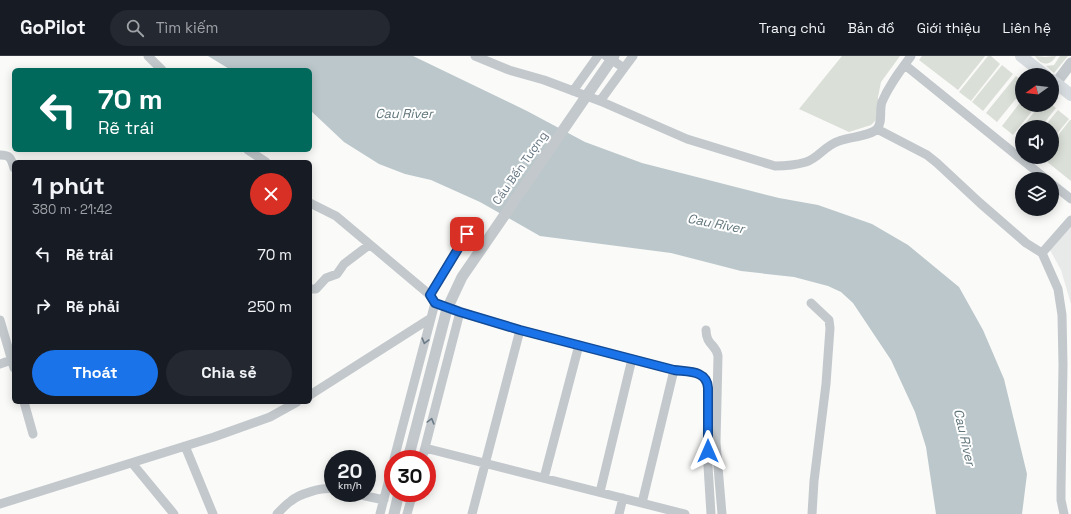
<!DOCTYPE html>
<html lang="vi">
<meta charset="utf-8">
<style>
:root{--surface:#171b24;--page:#242831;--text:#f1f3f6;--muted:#9ea1a6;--line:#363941;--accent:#1a73e8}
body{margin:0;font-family:"Space Grotesk",sans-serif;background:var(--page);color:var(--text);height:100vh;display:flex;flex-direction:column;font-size:15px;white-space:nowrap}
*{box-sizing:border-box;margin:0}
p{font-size:13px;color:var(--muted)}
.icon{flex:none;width:22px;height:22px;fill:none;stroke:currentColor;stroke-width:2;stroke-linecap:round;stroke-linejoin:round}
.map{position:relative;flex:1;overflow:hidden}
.side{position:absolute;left:12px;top:104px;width:300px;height:244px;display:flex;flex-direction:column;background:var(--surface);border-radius:6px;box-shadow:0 2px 10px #0003}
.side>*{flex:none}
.guide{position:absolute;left:12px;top:12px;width:300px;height:84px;border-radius:6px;box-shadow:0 2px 10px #0003;background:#00695c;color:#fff;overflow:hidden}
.needle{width:26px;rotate:255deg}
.controls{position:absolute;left:1015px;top:12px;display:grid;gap:8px}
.controls a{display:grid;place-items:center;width:44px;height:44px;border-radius:50%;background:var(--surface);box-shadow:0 2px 10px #0003;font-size:20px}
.speed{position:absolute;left:324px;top:394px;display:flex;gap:8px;font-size:20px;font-weight:700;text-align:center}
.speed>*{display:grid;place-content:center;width:52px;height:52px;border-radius:50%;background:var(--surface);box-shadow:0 2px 10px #0003;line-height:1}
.speed small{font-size:10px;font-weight:400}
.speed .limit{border:6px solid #d22;background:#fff;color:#111}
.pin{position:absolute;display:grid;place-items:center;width:34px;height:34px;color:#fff;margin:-17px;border-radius:8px;box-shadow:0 2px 6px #0006}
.me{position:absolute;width:44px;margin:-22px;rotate:0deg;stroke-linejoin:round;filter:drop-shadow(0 0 3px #0008)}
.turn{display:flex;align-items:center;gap:14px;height:84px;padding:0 20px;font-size:18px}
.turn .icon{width:52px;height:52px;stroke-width:2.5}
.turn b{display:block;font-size:28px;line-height:34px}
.round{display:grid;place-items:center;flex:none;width:42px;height:42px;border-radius:21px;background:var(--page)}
.head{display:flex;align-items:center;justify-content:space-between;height:68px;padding:0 20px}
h1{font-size:24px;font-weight:600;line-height:30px}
.primary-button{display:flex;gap:8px;margin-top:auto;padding:8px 20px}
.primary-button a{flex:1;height:46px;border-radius:24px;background:var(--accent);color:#fff;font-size:16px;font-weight:600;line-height:46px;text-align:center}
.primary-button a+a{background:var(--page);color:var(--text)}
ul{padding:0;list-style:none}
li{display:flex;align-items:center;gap:12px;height:52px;padding:0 20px}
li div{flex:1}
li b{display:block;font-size:15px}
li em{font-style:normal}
header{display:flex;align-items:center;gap:24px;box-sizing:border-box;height:56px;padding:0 20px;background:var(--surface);border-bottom:1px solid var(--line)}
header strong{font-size:19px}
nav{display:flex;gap:22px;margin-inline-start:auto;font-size:14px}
.search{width:280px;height:36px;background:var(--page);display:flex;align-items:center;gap:10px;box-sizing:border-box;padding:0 14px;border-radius:22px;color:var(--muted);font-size:15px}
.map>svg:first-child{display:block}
</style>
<header>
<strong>GoPilot</strong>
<div class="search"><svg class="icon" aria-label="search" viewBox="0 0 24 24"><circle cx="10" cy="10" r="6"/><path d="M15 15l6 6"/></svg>Tìm kiếm</div>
<nav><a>Trang chủ</a><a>Bản đồ</a><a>Giới thiệu</a><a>Liên hệ</a></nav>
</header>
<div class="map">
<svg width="1071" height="458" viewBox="0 0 1071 458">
<rect width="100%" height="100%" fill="#fafaf8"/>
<path fill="#e8e9e9" d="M 1071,170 L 1071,248 L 1061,214 L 1050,194 Z"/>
<path fill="#dadfd7" d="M 842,0 L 900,0 L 881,26 L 878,41 L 878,55 L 876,64 L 871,69 L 849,76 L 799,53 Z
M 922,0 L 985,0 L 958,34 L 919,4 Z
M 988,0 L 991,0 L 1000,8 L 971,45 L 959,36 Z
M 1035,0 L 1045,1 L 1056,0 C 1051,10 1041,10 1035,0 Z
M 1060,0 L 1068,0 L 1054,17 L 1046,10 L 1054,9 Z
M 1002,9 L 1013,18 L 983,55 L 972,46 Z
M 1016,20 L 1022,25 L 1022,35 L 997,66 L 986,57 Z
M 1022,44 L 1022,49 L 1037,49 L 1013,79 L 1002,70 Z
M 1040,49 L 1052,49 L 1056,52 L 1041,71 L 1022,71 Z
M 1058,54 L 1069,63 L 1052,84 L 1052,71 L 1044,71 Z
M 1070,64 L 1071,64 L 1071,125 L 1041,101 L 1052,101 L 1052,87 Z"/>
<path fill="#bbc7cb" d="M 208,0 L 413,0 L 527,55 L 585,86 L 642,107 L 779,142 L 818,149 L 872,168 L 908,189 L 959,231 L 983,274 L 1004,323 L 1027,418 L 1022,458 L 936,458 L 926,391 L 915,356 L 891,304 L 853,247 L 841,236 L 828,230 L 794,221 L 741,215 L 671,197 L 540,180 L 480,146 L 431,124 L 405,118 L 379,108 L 344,86 L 310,54 L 310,14 L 231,14 Z"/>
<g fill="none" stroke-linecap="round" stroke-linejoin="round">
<path stroke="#c3c8cc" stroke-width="9" d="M 148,0 L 162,14
M 475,0 L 509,14 L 544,24 L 600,45 L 687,83 L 775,110 C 786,110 796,109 806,106 C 819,102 824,90 839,85 C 849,81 870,80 877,73 C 883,66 879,54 882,46 C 889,29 900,15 911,0
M 606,0 L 624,12 L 633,0
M 905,9 L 1046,123
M 573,35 L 598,0
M 600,45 L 624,12
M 877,73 L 927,99 L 937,107 L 980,147 L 1026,187 L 1042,197
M 248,94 L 266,106
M 0,99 C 11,99 11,103 14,112
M 1052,128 L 1071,143
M 310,147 L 336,160 L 430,239 L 435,247 L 460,256 L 520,274 L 674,314 C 689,316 707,314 708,332 L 708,410 L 711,458
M 310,233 L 316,233 L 326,222 L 337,218 L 344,208 L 369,189
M 430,239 L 467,178
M 811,247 L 829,264 L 830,272 L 826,328 L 814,425 L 812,458
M 0,264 L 14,312
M 706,274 C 706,289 716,288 718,300 L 716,387 L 722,458
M 0,308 L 14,303
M 310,339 L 431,262
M 24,346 L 33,378
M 185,390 L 213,458
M 425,392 L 685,458
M 394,403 L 435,247
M 422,403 L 460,256
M 132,407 L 174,458
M 544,422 L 579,289
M 600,436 L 632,303
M 352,437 L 384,444
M 642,447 L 674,314
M 0,448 L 214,381 L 270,361 L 297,346
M 277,458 C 281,454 286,448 291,445 C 299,438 322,431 333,433
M 380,458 L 393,408
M 407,458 L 413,437
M 472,458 L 520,274
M 619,458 L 623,442
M 1064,458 L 1061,444 L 1061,433 L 1063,309 L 1062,259 L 1058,233 L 1042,197 L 1071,164"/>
<path stroke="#c3c8cc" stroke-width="11" d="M 1056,27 L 1071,7
M 408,403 L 447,253 L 462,221 L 614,0
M 394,458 L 399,437"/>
<path stroke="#d6dbdf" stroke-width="12" d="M 1021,0 L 1045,19
M 1052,24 L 1071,39"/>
</g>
<defs><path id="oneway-chevron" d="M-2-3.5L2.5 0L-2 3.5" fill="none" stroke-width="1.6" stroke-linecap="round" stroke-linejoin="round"/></defs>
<g stroke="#6a7a87">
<use href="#oneway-chevron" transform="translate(425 285) rotate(105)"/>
<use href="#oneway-chevron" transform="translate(431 365) rotate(-75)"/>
</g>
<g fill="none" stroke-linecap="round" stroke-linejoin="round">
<defs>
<path id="route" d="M 467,178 L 430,239 L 435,247 L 460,256 L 520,274 L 674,314 C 688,316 707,314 708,332 L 708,395"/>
</defs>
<use href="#route" stroke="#114b97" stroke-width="10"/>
<use href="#route" stroke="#1a73e8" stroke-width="7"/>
</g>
<g text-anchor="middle" stroke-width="4" stroke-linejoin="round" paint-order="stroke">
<g font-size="12" fill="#657683" stroke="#fff">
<text transform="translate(520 112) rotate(-55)" y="4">Cầu Bến Tượng</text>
</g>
<g font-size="13" font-style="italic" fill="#60757c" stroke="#fff">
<text x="404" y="62">Cau River</text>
<text transform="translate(716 167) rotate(11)" y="5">Cau River</text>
<text transform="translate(965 381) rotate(77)" y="5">Cau River</text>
</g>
</g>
</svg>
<div class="controls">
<a><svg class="needle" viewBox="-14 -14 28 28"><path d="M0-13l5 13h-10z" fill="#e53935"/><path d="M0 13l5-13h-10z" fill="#9ea1a6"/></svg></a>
<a><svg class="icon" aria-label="sound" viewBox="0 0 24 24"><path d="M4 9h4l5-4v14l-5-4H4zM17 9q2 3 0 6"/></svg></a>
<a><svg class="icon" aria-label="layers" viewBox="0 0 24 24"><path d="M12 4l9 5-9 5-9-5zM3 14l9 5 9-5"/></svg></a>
</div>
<div class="speed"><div>20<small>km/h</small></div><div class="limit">30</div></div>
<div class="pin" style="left:467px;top:178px;background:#d93025"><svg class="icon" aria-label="arrive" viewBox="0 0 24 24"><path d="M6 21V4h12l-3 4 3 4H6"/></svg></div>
<svg class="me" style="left:708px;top:395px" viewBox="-20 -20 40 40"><path d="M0-17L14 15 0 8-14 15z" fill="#1a73e8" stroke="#fff" stroke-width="4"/></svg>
<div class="guide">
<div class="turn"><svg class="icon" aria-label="left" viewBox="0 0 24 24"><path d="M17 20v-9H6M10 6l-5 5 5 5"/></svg><div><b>70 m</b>Rẽ trái</div></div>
</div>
<section class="side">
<div class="head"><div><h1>1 phút</h1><p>380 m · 21:42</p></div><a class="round" style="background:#d93025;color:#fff"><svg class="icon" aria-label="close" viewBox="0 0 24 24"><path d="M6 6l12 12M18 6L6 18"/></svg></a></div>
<ul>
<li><svg class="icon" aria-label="left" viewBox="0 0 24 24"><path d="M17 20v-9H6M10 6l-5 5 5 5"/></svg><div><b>Rẽ trái</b></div><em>70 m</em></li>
<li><svg class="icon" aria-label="right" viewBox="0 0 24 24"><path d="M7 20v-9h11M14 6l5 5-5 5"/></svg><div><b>Rẽ phải</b></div><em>250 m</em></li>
</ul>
<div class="primary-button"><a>Thoát</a><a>Chia sẻ</a></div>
</section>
</div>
